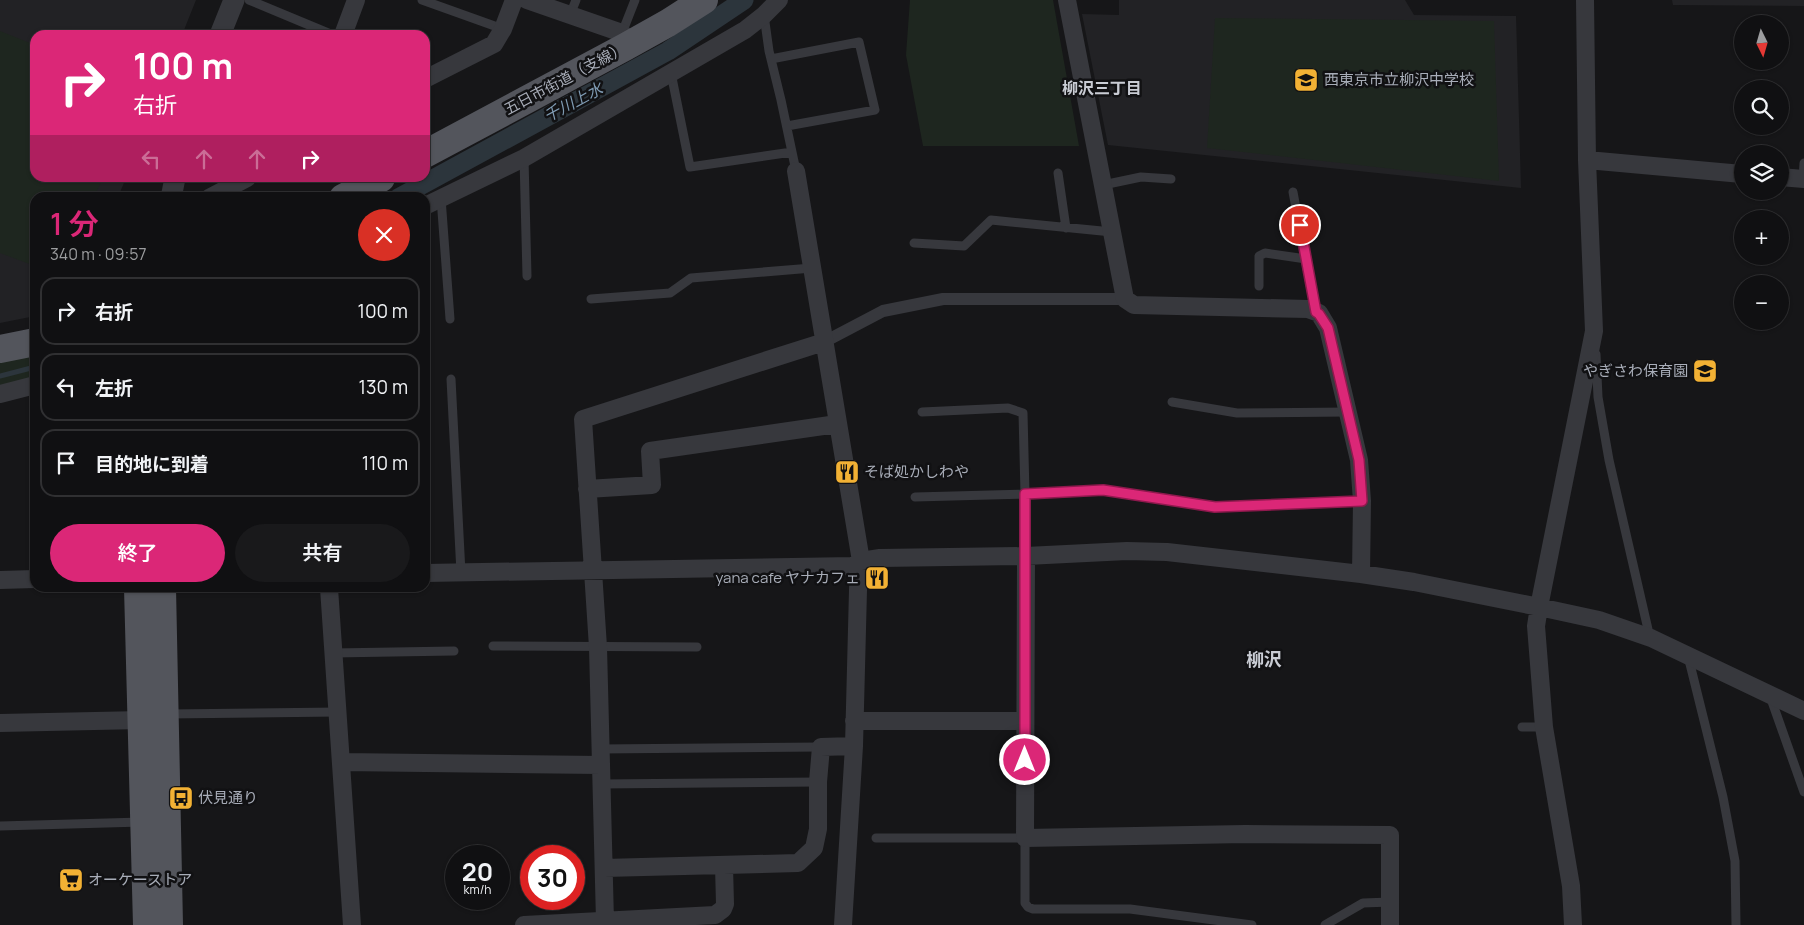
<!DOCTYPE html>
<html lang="ja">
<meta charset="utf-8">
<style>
:root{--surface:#101012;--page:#19191b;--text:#f1f3f6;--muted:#9c9d9f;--line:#303032;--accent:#db2777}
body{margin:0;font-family:Manrope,"Noto Sans JP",sans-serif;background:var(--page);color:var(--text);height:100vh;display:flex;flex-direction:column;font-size:19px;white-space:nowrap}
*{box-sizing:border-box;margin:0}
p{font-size:16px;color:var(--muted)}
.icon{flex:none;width:28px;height:28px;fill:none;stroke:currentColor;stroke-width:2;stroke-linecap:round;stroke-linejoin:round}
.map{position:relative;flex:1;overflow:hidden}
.drawer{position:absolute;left:30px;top:192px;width:400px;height:400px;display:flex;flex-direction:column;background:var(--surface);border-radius:15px;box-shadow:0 1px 4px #0004,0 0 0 1px var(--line)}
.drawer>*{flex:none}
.hud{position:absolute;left:30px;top:30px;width:400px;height:152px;border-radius:15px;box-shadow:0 1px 4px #0004,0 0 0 1px var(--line);background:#db2777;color:#fff;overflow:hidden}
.needle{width:32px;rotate:175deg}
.controls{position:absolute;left:1734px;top:15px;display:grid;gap:10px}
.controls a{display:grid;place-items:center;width:55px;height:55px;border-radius:50%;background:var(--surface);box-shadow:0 1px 4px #0004,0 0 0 1px var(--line);font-size:25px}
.speed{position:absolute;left:445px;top:845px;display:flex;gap:10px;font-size:25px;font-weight:700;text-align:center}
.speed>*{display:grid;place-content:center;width:65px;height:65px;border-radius:50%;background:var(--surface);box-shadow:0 1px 4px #0004,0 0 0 1px var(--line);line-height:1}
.speed small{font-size:12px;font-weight:400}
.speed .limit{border:8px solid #d22;background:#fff;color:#111}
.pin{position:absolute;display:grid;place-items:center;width:42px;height:42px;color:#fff;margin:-21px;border:2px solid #fff;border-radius:50%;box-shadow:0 1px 5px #0007}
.me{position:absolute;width:55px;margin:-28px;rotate:0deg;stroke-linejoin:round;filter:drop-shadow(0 0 4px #0008)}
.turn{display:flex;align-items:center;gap:18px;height:105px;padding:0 20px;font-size:22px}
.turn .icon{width:65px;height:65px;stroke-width:2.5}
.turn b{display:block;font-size:35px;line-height:42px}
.lanes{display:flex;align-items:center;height:48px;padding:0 20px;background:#0003;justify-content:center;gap:25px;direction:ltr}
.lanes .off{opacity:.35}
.round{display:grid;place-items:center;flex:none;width:52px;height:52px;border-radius:26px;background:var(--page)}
.summary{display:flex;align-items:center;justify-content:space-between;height:85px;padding:0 20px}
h1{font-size:30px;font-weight:600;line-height:38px;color:var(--accent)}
.action{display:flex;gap:10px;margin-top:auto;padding:10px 20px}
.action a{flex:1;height:58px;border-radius:30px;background:var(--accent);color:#fff;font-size:20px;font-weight:600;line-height:58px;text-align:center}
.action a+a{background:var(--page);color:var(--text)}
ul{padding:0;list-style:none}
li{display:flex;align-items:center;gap:15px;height:68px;margin:0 10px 8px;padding:0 10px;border:2px solid var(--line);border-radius:15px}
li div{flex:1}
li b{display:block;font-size:19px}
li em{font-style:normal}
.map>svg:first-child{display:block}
</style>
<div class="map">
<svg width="1804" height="925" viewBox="0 0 1804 925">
<rect width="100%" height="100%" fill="#161618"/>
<path fill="#222225" d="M 0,0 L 196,0 L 182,35 L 35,35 L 35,178 L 126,178 L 118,197 L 35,198 L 35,316 L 0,323 Z
M 1119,0 L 1405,0 L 1414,15 L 1516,16 L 1521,188 L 1108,145 L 1082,14 L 1119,15 Z
M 1672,0 L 1804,0 L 1804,6 L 1673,5 Z"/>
<path fill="#1e261f" d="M 910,0 L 1053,0 L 1079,146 L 923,146 L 906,55 Z
M 1215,18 L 1494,21 L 1499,181 L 1207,148 Z
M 0,31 L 35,45 L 35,178 L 103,178 L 94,197 L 35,198 L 35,266 L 0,253 Z
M 35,355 L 35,382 L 0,389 L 0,362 Z"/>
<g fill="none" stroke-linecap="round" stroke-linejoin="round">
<path stroke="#2c353c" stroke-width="5" d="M 0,376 L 35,367"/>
<path stroke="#2c353c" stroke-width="19" d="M 398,198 L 668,51 L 744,0"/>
<path stroke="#37383d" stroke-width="9" d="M 249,0 L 333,35
M 422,0 L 503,29
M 570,15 L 576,0
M 764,15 L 769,51 L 781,100 L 796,171
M 622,33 L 635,0
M 771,59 L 859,42 L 875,110 L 787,126
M 671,73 L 690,167 L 792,152
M 524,158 L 527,276
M 1058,173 L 1066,228
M 1803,179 L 1804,163
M 1103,185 L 1141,177 L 1171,179
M 1293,192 L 1315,312
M 441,198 L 450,319
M 914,243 L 964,246 L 991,220 L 1112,232
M 1259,286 L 1259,256 L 1265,253 L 1306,259
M 591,299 L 670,293 L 691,278 L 812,268
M 1596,354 L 1598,397 L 1609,460 L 1650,638
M 451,379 L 461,573
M 1172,402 L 1237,413 L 1348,412
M 915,497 L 1025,494 L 1023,413 L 1008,408 L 922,412
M 1026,556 L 1025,494 L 1103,490 L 1215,507 L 1362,501
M 493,646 L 697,647
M 333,653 L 454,651
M 1688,656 L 1723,797 L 1735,861 L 1736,925
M 1770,696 L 1804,792
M 168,714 L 338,712
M 1522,727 L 1544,727
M 600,749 L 821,747
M 601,784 L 818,782
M 0,826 L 142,822
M 876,838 L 1025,838 L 1025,903 L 1028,907 L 1033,909 L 1130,909 L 1252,925
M 1325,925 L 1363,903 L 1390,902"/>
<path stroke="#37383d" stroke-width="12" d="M 824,342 L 883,311 L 943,299 L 1125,299"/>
<path stroke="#37383d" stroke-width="18" d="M 527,0 L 622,33 L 625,47
M 1067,0 L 1125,299 L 1134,305 L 1308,309 L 1319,313 L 1328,328 L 1359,460 L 1362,501 L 1361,574
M 343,35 L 356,0
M 425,79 L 494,44 L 503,29 L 514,0
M 1587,160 L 1742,174
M 796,171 L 861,561 L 859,568 L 858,590 L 854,746 L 843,925
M 1780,177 L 1804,179
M 209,198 L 247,178
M 425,206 L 524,158 L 745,30 L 764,15 L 779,0
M 0,394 L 35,385
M 587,489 L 652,485 L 650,451 L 837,424
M 1026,556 L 1025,838 L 1245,834 L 1390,835 L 1390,925
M 425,573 L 853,566 L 861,561 L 880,558 L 1026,556 L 1127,551 L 1167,552 L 1361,574 L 1414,582 L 1539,607 L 1599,620 L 1651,638 L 1804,711
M 0,580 L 35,579
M 329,588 L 352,925
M 854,721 L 1025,721
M 0,723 L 142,720
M 341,762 L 601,765
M 604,868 L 798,863 L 814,848 L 818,829 L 818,782 L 821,747 L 854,746
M 605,921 L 598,647 L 583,419 L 824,342
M 524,925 L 715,915 L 723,909 L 725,904 L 724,866
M 1573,925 L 1571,886 L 1544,727 L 1536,626 L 1539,607 L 1594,331 L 1587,160 L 1585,0"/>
<path stroke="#37383d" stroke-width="21" d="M 220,35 L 234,0
M 171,198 L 175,178"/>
<path stroke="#53555c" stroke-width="28" d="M 425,154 L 625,47 L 668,23 L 704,0
M 343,198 L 381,178
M 0,349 L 35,342
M 138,588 L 147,925
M 162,588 L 169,925"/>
</g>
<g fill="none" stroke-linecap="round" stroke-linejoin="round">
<defs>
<path id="route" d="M 1025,760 L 1025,494 L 1103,490 L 1215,507 L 1362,501 L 1359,460 L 1328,328 L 1319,314 L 1316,312 L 1300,225"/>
</defs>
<use href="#route" stroke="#8e194d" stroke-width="12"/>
<use href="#route" stroke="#db2777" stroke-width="9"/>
</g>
<defs>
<symbol id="school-square" viewBox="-11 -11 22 22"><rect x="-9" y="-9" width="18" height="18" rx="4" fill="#f2b134" stroke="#111113"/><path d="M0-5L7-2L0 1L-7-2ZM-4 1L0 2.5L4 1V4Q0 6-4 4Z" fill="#111"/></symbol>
<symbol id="restaurant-square" viewBox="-11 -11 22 22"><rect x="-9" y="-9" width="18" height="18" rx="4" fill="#f2b134" stroke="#111113"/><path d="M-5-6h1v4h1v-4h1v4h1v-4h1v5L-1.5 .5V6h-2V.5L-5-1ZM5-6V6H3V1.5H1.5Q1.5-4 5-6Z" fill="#111"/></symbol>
<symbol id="bus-square" viewBox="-11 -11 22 22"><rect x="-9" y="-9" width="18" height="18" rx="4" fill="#f2b134" stroke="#111113"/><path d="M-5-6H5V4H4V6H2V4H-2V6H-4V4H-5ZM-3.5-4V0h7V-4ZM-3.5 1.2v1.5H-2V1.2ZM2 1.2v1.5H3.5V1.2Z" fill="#111"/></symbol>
<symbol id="supermarket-square" viewBox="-11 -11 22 22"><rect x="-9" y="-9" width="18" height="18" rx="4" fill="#f2b134" stroke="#111113"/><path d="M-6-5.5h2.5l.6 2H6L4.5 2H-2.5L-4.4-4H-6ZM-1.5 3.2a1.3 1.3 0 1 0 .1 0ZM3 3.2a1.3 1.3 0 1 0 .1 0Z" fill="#111"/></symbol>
</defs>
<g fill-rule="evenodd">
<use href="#school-square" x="1292" y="66" width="28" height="28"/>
<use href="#school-square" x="1691" y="357" width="28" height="28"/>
<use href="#restaurant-square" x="833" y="458" width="28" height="28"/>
<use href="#restaurant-square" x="863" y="564" width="28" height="28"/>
<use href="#bus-square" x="167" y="784" width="28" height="28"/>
<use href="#supermarket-square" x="57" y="866" width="28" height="28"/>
</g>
<g text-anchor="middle" stroke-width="5" stroke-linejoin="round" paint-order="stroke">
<g font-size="15" fill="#a8adb8" stroke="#111113">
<text transform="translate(565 79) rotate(-28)" y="5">五日市街道（支線）</text>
</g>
<g font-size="15" fill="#a8adb8" stroke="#111113" text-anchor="start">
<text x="1324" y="85">西東京市立柳沢中学校</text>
<text x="1688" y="376" text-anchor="end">やぎさわ保育園</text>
<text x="864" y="477">そば処かしわや</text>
<text x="860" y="583" text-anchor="end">yana cafe ヤナカフェ</text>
<text x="198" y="803">伏見通り</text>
<text x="88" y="885">オーケーストア</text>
</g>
<g font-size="16" font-weight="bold" fill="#c9ccd4" stroke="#111113">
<text x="1102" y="94">柳沢三丁目</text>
</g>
<g font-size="16" font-style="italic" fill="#7f9bb3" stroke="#111113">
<text transform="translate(573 102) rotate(-28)" y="6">千川上水</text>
</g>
<g font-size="18" font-weight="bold" fill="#c9ccd4" stroke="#111113">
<text x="1264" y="666">柳沢</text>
</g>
</g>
</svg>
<div class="controls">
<a><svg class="needle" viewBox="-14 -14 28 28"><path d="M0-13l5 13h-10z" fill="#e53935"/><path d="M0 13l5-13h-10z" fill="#9c9d9f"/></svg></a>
<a><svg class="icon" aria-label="search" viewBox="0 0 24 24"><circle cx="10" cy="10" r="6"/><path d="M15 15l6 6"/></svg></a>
<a><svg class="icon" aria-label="layers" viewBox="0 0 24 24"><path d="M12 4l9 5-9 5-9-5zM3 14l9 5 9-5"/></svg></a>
<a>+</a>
<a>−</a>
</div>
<div class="speed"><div>20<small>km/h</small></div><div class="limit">30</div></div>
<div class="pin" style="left:1300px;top:225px;background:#d93025"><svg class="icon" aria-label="arrive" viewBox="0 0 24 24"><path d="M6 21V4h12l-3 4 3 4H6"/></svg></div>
<svg class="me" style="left:1025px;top:760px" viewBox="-20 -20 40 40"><circle r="17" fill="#db2777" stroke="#fff" stroke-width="3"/><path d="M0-11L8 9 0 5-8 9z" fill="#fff"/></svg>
<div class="hud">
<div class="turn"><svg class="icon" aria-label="right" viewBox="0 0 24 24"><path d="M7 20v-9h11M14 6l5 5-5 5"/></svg><div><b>100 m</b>右折</div></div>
<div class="lanes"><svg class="icon off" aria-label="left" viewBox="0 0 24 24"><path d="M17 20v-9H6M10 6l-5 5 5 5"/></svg><svg class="icon off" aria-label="ahead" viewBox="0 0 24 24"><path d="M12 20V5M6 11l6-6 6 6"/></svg><svg class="icon off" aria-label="ahead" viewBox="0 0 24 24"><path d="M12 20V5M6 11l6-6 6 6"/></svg><svg class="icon" aria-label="right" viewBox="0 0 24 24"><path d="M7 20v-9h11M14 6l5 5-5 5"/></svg></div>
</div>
<section class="drawer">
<div class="summary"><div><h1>1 分</h1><p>340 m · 09:57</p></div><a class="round" style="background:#d93025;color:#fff"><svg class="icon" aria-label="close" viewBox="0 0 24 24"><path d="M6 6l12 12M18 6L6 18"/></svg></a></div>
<ul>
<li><svg class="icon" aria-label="right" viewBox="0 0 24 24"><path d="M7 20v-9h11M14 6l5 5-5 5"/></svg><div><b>右折</b></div><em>100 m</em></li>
<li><svg class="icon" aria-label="left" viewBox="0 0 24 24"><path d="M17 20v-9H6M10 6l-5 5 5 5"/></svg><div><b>左折</b></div><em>130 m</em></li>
<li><svg class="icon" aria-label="arrive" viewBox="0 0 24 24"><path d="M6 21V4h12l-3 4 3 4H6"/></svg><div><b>目的地に到着</b></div><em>110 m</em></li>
</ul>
<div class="action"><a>終了</a><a>共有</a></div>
</section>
</div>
